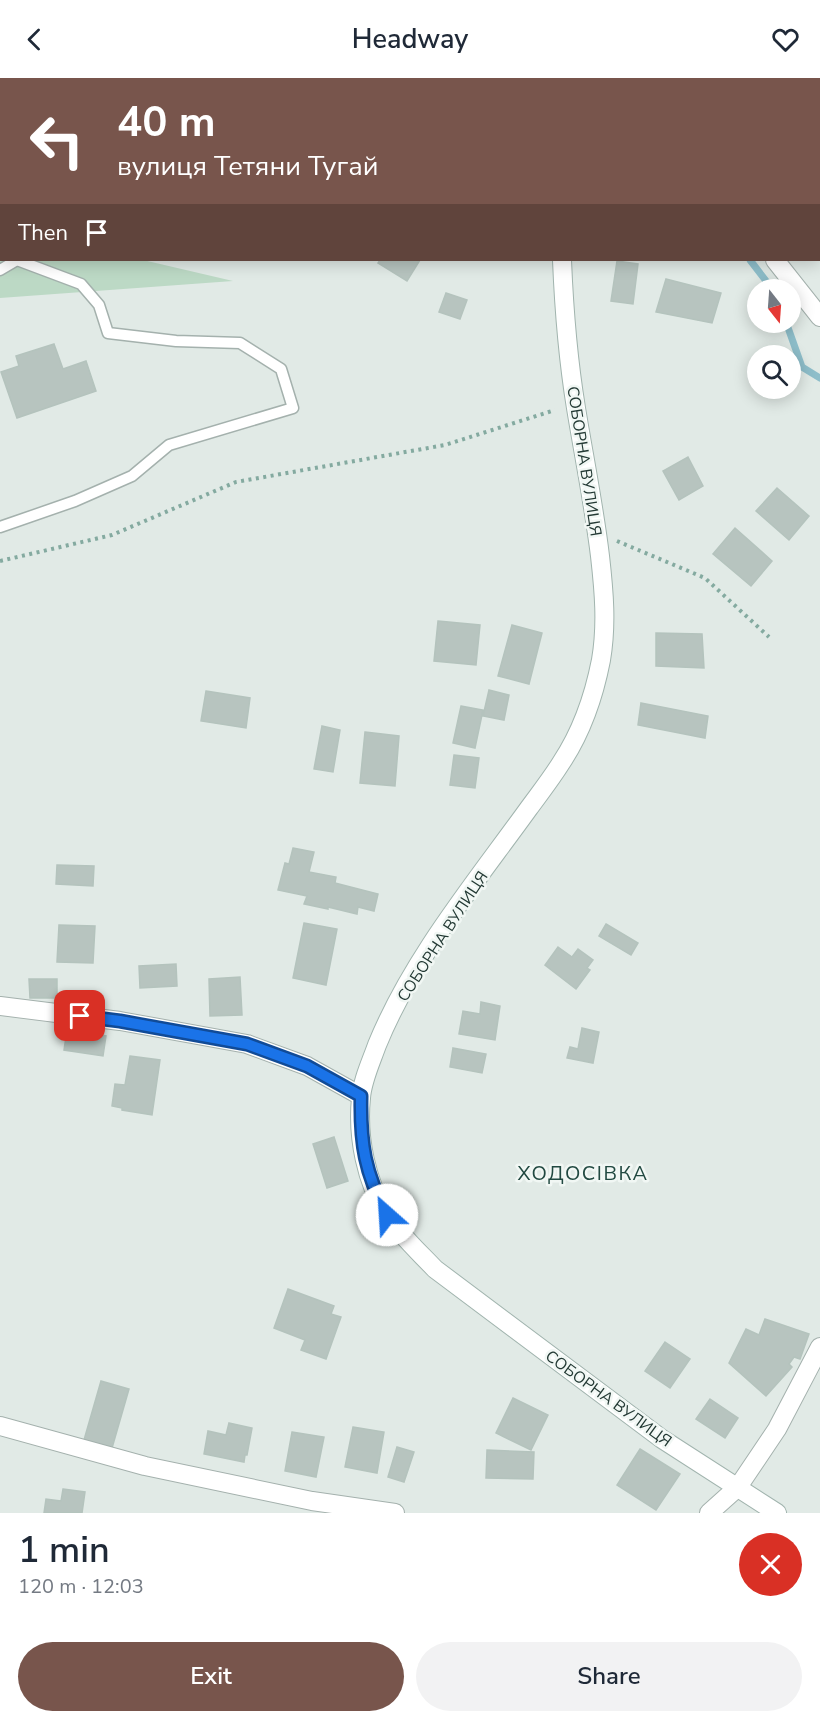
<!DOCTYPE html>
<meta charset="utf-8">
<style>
:root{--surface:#fff;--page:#f2f2f3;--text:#1f2937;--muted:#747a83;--accent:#78554c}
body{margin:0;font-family:"Nunito Sans",sans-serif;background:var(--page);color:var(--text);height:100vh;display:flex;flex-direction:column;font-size:22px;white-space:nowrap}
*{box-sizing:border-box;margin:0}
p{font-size:20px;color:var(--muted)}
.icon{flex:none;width:33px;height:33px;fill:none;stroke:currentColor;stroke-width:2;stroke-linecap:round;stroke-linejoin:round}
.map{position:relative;height:1435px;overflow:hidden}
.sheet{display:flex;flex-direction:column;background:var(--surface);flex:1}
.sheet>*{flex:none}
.banner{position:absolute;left:0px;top:0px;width:820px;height:183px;box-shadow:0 3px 15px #0003;background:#78554c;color:#fff;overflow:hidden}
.needle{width:39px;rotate:163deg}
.controls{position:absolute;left:747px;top:201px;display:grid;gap:12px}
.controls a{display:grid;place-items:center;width:54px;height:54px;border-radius:50%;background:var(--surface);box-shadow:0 3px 15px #0003;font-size:30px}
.pin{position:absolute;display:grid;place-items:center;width:51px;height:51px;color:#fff;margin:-26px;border-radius:12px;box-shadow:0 3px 9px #0006}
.me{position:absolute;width:66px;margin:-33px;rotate:334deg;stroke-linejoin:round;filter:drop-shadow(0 0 4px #0008)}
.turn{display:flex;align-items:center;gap:21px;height:126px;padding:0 18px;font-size:27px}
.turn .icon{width:78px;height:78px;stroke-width:2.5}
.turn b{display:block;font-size:42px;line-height:51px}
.then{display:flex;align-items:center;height:57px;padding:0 18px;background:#0003;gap:12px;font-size:22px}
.round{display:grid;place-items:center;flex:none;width:63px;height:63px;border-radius:32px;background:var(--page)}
.head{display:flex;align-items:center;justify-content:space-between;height:102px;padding:0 18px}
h1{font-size:36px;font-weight:600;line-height:45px}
.cta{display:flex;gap:12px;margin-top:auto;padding:12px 18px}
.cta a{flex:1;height:69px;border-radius:36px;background:var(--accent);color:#fff;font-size:24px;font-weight:600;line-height:69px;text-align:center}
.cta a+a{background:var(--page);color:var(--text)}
header{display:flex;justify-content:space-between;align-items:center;height:78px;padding:0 18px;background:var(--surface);font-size:27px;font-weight:600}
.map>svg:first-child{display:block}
</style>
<header><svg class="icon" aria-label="back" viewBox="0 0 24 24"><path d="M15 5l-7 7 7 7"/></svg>Headway<svg class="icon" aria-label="heart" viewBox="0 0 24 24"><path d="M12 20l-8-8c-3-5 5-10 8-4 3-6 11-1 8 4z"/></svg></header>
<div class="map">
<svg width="820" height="1435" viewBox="0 0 820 1435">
<rect width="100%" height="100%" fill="#e1eae6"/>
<path fill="#bcd9c5" d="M 0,148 L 2,148 L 2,182 L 143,182 L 233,203 L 0,220 Z"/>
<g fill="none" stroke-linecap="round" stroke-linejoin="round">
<path stroke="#8ebeca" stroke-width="7" d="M 631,2 L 632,0
M 750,182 L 773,212
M 786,244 L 802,289 L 820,300"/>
</g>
<path fill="#b7c4bf" stroke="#b4c3bd" stroke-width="1.5" d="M 380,182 L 420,182 L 407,203 L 378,185 Z
M 617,183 L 638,186 L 633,226 L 611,223 Z
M 666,201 L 721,215 L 712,245 L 656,234 Z
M 446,215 L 467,222 L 460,241 L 439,234 Z
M 54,266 L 63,291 L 86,283 L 96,313 L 17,340 L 1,294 L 19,288 L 16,278 Z
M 688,379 L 703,408 L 679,422 L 663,393 Z
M 777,410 L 809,438 L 789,462 L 756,433 Z
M 735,450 L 772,483 L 751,508 L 713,476 Z
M 438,543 L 480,547 L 476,587 L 434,583 Z
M 512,547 L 542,555 L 529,606 L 498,598 Z
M 656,555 L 702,556 L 704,590 L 656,588 Z
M 489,612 L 509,617 L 504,642 L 483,638 Z
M 206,613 L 250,620 L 246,650 L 201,643 Z
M 641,625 L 708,638 L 705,660 L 638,647 Z
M 461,628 L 483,632 L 475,670 L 453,665 Z
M 322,648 L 340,652 L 333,694 L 314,691 Z
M 365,654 L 399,658 L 395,708 L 360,705 Z
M 454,677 L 479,680 L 475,710 L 450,707 Z
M 293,770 L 314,774 L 309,794 L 336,799 L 335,805 L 378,816 L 374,833 L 358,829 L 357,836 L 328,829 L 328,831 L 304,826 L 307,818 L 278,812 L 285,785 L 289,786 Z
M 57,787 L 94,788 L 93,808 L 56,806 Z
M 304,845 L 337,851 L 326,907 L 293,900 Z
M 606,846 L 638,865 L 631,877 L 599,858 Z
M 59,847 L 95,848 L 93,885 L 57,884 Z
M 558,869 L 572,879 L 578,871 L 593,882 L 587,890 L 590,892 L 576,911 L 545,887 Z
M 176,886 L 177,908 L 140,910 L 139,888 Z
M 240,899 L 242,937 L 210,938 L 209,901 Z
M 29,901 L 57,901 L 57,920 L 30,920 Z
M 481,924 L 500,928 L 495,962 L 459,956 L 463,933 L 480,936 Z
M 582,950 L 599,954 L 593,985 L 567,980 L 570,969 L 578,971 Z
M 67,952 L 106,958 L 103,978 L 64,972 Z
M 453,970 L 486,976 L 482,995 L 450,989 Z
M 130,978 L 160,982 L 152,1037 L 122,1032 L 122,1030 L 112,1028 L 115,1006 L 125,1007 Z
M 334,1059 L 348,1103 L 327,1110 L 313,1066 Z
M 288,1211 L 334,1228 L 331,1236 L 341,1239 L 326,1281 L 301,1272 L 305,1262 L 274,1250 Z
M 765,1241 L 809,1256 L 800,1281 L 794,1279 L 789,1286 L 792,1289 L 766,1318 L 729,1285 L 746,1251 L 759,1257 Z
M 665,1264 L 690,1281 L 670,1310 L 645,1293 Z
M 101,1303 L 129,1311 L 112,1370 L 84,1362 Z
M 513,1320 L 548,1337 L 531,1372 L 496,1355 Z
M 710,1321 L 738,1340 L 725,1360 L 696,1341 Z
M 229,1345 L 252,1350 L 247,1377 L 245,1377 L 244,1384 L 204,1376 L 208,1353 L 226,1357 Z
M 353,1349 L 384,1354 L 377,1395 L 345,1389 Z
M 292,1354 L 324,1359 L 316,1399 L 285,1393 Z
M 397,1369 L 414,1374 L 404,1404 L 388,1399 Z
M 640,1371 L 680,1396 L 656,1432 L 617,1407 Z
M 487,1372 L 534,1374 L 533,1401 L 486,1400 Z
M 63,1411 L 85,1414 L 82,1435 L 44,1435 L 46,1421 L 61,1423 Z"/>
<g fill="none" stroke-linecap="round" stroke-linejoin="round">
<defs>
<path id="lane" d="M 0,192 L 17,182 L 81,206 L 99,227 L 108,255 L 176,263 L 240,265 L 281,291 L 293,330 L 169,367 L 132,398 L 75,423 L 0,449"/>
<path id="street" d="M 87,0 L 91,2
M 667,2 L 667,0
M 819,78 L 820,78
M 775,182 L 820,239
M 0,928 L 120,943 L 247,966 L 307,988 L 361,1018
M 0,1348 L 145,1388 L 312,1423 L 395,1435
M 709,1435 L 738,1409 L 777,1351 L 820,1269"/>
<path id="secondary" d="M 577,2 L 577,0
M 562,182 C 564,231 568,281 576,330 C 584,379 594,428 600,478 C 604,513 607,547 601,582 C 594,618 581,655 561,685 C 551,701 540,715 529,730 C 475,805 412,881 377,967 C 371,984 362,1003 361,1020 C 357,1059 366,1104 387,1137 C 400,1157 419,1174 435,1191 L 662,1361 L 777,1435"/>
</defs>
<use href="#lane" stroke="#a4b1ad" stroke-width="13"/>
<use href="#street" stroke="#a4b1ad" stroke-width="20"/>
<use href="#secondary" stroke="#a1b4ae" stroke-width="20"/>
<path stroke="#84aaa0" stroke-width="4" stroke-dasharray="3 4.5" stroke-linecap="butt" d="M 617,463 L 705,500 L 769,559
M 0,483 L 112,457 L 236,404 L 445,367 L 555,332"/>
<use href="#lane" stroke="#fff" stroke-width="10"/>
<use href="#street" stroke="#fff" stroke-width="18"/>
<use href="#secondary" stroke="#fff" stroke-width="18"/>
</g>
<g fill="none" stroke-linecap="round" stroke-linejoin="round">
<defs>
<path id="route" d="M 80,938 L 120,943 L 247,966 L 307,988 L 361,1018 C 360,1066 365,1095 387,1137"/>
</defs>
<use href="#route" stroke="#114b97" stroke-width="15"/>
<use href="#route" stroke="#1a73e8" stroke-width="10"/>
</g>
<g text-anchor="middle" stroke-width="5" stroke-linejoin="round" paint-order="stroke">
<g font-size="16" fill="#233934" stroke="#f1f7f4">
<text transform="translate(585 383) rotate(81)" y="6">СОБОРНА ВУЛИЦЯ</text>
<text transform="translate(442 858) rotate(-57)" y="6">СОБОРНА ВУЛИЦЯ</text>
<text transform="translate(609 1320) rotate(36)" y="6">СОБОРНА ВУЛИЦЯ</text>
</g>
<g font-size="20" letter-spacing="1.5" fill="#214941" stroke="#f1f7f4">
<text x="583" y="1102">ХОДОСІВКА</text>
</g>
</g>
</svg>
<div class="controls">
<a><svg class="needle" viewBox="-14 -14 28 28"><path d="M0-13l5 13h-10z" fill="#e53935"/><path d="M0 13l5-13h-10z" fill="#747a83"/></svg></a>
<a><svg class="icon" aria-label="search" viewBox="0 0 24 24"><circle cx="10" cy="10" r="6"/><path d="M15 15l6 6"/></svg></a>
</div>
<div class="pin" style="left:80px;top:938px;background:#d93025"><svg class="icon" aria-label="arrive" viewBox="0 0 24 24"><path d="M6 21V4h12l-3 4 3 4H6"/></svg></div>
<svg class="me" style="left:387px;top:1137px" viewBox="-20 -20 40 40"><circle r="19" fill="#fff"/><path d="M0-13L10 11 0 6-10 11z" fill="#1a73e8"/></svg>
<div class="banner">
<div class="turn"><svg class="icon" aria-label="left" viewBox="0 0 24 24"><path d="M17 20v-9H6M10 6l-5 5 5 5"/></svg><div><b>40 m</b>вулиця Тетяни Тугай</div></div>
<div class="then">Then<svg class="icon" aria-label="arrive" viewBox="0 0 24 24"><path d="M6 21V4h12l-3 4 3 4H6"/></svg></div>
</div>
</div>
<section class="sheet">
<div class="head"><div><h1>1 min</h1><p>120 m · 12:03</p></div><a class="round" style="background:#d93025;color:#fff"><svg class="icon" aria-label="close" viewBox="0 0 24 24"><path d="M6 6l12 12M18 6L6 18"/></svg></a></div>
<div class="cta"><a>Exit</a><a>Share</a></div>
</section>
